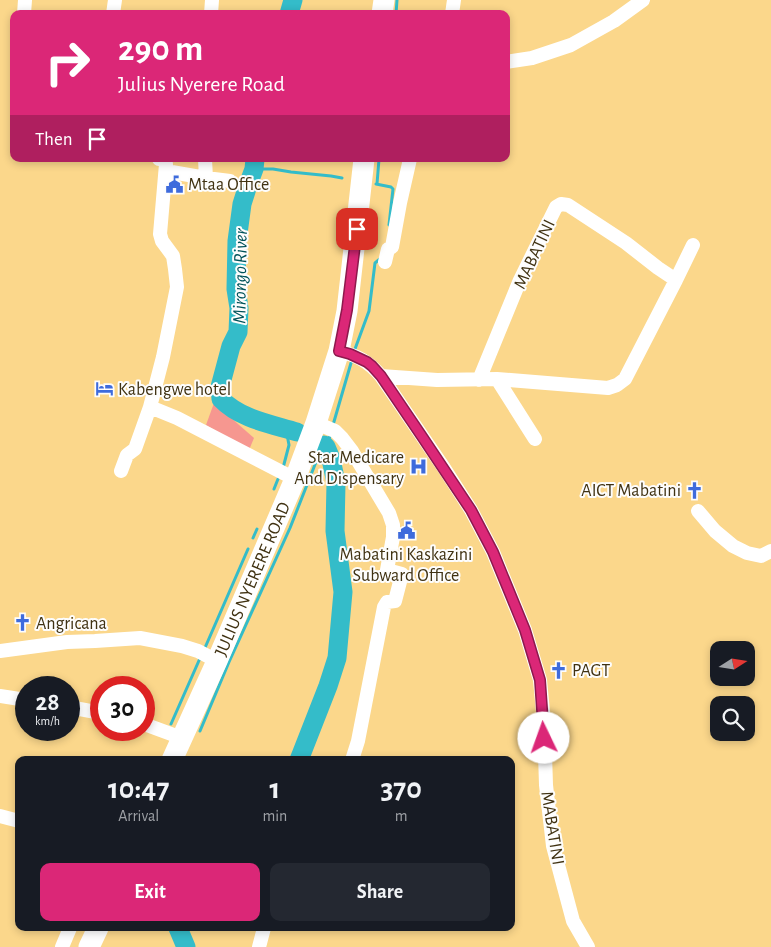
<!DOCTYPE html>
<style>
:root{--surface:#171b24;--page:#242831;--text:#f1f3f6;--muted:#9ea1a6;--accent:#db2777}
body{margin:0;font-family:"Alegreya Sans",sans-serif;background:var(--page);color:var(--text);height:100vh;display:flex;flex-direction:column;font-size:19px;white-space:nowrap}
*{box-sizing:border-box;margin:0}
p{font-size:16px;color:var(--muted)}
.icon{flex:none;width:28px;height:28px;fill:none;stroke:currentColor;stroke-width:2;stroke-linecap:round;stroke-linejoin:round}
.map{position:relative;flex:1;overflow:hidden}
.sheet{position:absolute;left:15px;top:756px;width:500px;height:175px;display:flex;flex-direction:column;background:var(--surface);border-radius:10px;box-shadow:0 2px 8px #0003}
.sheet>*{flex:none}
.hud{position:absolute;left:10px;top:10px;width:500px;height:152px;border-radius:10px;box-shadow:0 2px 8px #0003;background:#db2777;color:#fff;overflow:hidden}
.needle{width:32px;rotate:78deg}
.controls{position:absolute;left:710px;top:641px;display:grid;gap:10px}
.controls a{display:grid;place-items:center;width:45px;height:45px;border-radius:10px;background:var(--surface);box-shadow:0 2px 8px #0003;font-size:25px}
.speed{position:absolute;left:15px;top:676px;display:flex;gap:10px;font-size:25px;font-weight:700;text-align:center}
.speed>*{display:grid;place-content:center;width:65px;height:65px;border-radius:50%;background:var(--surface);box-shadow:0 2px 8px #0003;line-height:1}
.speed small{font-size:12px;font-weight:400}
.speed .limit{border:8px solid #d22;background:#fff;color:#111}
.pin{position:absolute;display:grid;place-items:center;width:42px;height:42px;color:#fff;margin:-21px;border-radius:10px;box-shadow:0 2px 8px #0006}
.me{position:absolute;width:55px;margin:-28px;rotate:357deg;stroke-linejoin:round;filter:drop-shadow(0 0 4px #0008)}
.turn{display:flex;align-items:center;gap:18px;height:105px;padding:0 25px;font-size:22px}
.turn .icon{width:65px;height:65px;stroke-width:2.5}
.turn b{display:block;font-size:35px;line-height:42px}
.then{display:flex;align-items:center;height:48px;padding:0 25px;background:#0003;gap:10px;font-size:19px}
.eta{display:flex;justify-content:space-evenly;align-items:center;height:85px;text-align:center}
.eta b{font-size:30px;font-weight:600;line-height:35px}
.button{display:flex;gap:10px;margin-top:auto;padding:10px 25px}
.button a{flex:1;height:58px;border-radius:10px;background:var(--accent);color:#fff;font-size:20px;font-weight:600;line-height:58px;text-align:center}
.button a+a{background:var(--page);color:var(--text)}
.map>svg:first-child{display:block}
</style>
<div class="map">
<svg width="771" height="947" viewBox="0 0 771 947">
<rect width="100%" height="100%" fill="#fbd78b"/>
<path fill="#f69790" d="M 214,403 L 254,438 L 249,450 L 206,425 Z"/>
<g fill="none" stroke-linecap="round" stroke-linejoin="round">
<path stroke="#34bcc9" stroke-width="3" d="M 396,14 L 397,0
M 254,169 L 273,169 L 291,172 L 331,176 L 342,178
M 376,184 L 391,187 L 393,189 L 389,225
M 377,184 L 379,159
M 355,349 L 369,311 L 375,263 L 381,258
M 333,425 L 351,363
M 326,447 L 331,433
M 283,468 L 289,445 L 286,429
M 274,489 L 278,479
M 253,538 L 257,529
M 204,650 L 248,549
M 171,724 L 201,656
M 200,731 L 229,662 L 290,528 L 316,462 C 319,457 321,454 327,452"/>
<path stroke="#34bcc9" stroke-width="19" d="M 289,14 L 293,0
M 255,159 L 254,169 L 248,185 L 242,204 L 237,241 L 236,289 L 239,308 L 238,332 L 231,346 L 220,387 L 221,399 C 240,419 271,424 297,432
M 299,760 L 328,686 L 337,658 L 343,592 L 335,531 L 336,483 L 331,459 L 326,447 L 324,445
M 178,928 L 186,947"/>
<path stroke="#fff" stroke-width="14" d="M 24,14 L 25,0
M 113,14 L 115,0
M 211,14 L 212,0
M 452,14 L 454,0
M 506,62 L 532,58 L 571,45 L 614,21 L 643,0
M 205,159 L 206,178
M 166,171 L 206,178 L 230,181
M 385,262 L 388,249 L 392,247 L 400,203 L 410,159
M 339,351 C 358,356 368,361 381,376 L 444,468 L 471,510 L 493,552 L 525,630 L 540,680 L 544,722 L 546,785 L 553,846 L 573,921 L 588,947
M 381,376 L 437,380 L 497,379 L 608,388 L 617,385 L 625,379 L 676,280 L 693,245
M 497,379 L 535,439
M 479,380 L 520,280 L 556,207 L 561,204 L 568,205 L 626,243 L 658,268 L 676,280
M 150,407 L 177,418 L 295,479
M 316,423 L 335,431 L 342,438 L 352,451 L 389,513 L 393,525 L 393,537 L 387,570 L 402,574 L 395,601 L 387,602 L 384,607 L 358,741 L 352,760
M 121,471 L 127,455 L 135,449 L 150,407 L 163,357 L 177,287 L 175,269 L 173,256 L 162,241 L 160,234 L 166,164 L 163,159 L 159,159
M 698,511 L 715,531 L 733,546 L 747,553 L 761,556 L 771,551
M 0,651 L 67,642 L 95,641 L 140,638 L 182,646 L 198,651 L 217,661
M 0,696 L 26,700
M 69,707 L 101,713
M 144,724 L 182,738
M 0,816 L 19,821
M 62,947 L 70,928
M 259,947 L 264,928"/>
<g stroke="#fff" stroke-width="21">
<path d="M 382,14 L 384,0"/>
<path id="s1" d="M 172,760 L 217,661 L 295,479 L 316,423 L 339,351 L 347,311 L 364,159"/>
<path d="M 89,947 L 98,928"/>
</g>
</g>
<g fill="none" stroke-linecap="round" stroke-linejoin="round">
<defs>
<path id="route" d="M 357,229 L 347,310 L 339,351 L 350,354 L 367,362 L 372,366 L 381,376 L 423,438 L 471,510 L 493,552 L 525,630 L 540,680 L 544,738"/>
</defs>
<use href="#route" stroke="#8e194d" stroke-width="12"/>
<use href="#route" stroke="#db2777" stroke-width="9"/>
</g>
<defs>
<symbol id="civic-bare" viewBox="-9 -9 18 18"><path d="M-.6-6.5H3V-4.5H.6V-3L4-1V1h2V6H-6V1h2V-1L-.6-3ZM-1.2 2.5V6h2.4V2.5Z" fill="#3e6bdc" stroke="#fdfdfd" stroke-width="2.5" paint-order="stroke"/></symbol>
<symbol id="hotel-bare" viewBox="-9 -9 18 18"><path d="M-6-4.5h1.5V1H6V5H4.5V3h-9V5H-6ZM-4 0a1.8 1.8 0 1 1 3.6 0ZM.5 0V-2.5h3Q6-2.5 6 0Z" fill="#3e6bdc" stroke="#fdfdfd" stroke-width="2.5" paint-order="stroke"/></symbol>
<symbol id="hospital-bare" viewBox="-9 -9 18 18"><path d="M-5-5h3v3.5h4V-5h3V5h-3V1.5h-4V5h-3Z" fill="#3e6bdc" stroke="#fdfdfd" stroke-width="2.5" paint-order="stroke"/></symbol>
<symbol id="church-bare" viewBox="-9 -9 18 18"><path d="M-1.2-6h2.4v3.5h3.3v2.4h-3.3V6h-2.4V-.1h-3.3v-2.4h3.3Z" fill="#3e6bdc" stroke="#fdfdfd" stroke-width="2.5" paint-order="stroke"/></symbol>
</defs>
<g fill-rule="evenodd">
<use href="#civic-bare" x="162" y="172" width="25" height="25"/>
<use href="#hotel-bare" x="92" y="376" width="25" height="25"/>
<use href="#hospital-bare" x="406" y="454" width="25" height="25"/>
<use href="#church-bare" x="682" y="478" width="25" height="25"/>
<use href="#civic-bare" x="394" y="518" width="25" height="25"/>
<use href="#church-bare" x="10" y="610" width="25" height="25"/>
<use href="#church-bare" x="546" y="658" width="25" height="25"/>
</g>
<g text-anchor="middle" stroke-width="4" stroke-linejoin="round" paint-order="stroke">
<g font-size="18" fill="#403212" stroke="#fdfdfd" text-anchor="start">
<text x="188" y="190">Mtaa Office</text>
<text x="118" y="395">Kabengwe hotel</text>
<text x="404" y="463" text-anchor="end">Star Medicare<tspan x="404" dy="21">And Dispensary</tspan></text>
<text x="681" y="496" text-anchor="end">AICT Mabatini</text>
<text x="406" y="560" text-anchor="middle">Mabatini Kaskazini<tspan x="406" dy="21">Subward Office</tspan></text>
<text x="36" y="629">Angricana</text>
<text x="572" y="676">PAGT</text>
</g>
<g font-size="18" fill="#403212" stroke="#fdfdfd">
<text transform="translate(534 254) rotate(-65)" y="6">MABATINI</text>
<text dy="6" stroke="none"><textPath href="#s1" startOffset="198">JULIUS NYERERE ROAD</textPath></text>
<text transform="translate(553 828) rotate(81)" y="6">MABATINI</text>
</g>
<g font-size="19" font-style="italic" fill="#00535a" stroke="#fdfdfd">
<text transform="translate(239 276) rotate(-89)" y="7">Mirongo River</text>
</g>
</g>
</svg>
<div class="controls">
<a><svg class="needle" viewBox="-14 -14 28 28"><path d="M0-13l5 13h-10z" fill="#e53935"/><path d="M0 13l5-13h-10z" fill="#9ea1a6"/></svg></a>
<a><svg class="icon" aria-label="search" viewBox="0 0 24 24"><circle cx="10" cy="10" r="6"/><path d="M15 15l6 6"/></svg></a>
</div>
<div class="speed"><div>28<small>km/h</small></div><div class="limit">30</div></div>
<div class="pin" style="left:357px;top:229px;background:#d93025"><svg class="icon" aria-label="arrive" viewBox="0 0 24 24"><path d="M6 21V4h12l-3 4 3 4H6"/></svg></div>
<svg class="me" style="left:544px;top:738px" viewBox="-20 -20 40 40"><circle r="19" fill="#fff"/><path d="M0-13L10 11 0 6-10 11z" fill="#db2777"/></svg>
<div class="hud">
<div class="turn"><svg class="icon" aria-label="right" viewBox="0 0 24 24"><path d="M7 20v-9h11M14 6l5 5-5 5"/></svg><div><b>290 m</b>Julius Nyerere Road</div></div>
<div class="then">Then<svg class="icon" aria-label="arrive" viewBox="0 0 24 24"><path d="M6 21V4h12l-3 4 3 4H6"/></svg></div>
</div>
<section class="sheet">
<div class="eta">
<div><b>10:47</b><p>Arrival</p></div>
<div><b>1</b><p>min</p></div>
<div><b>370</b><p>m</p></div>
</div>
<div class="button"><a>Exit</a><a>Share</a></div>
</section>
</div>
